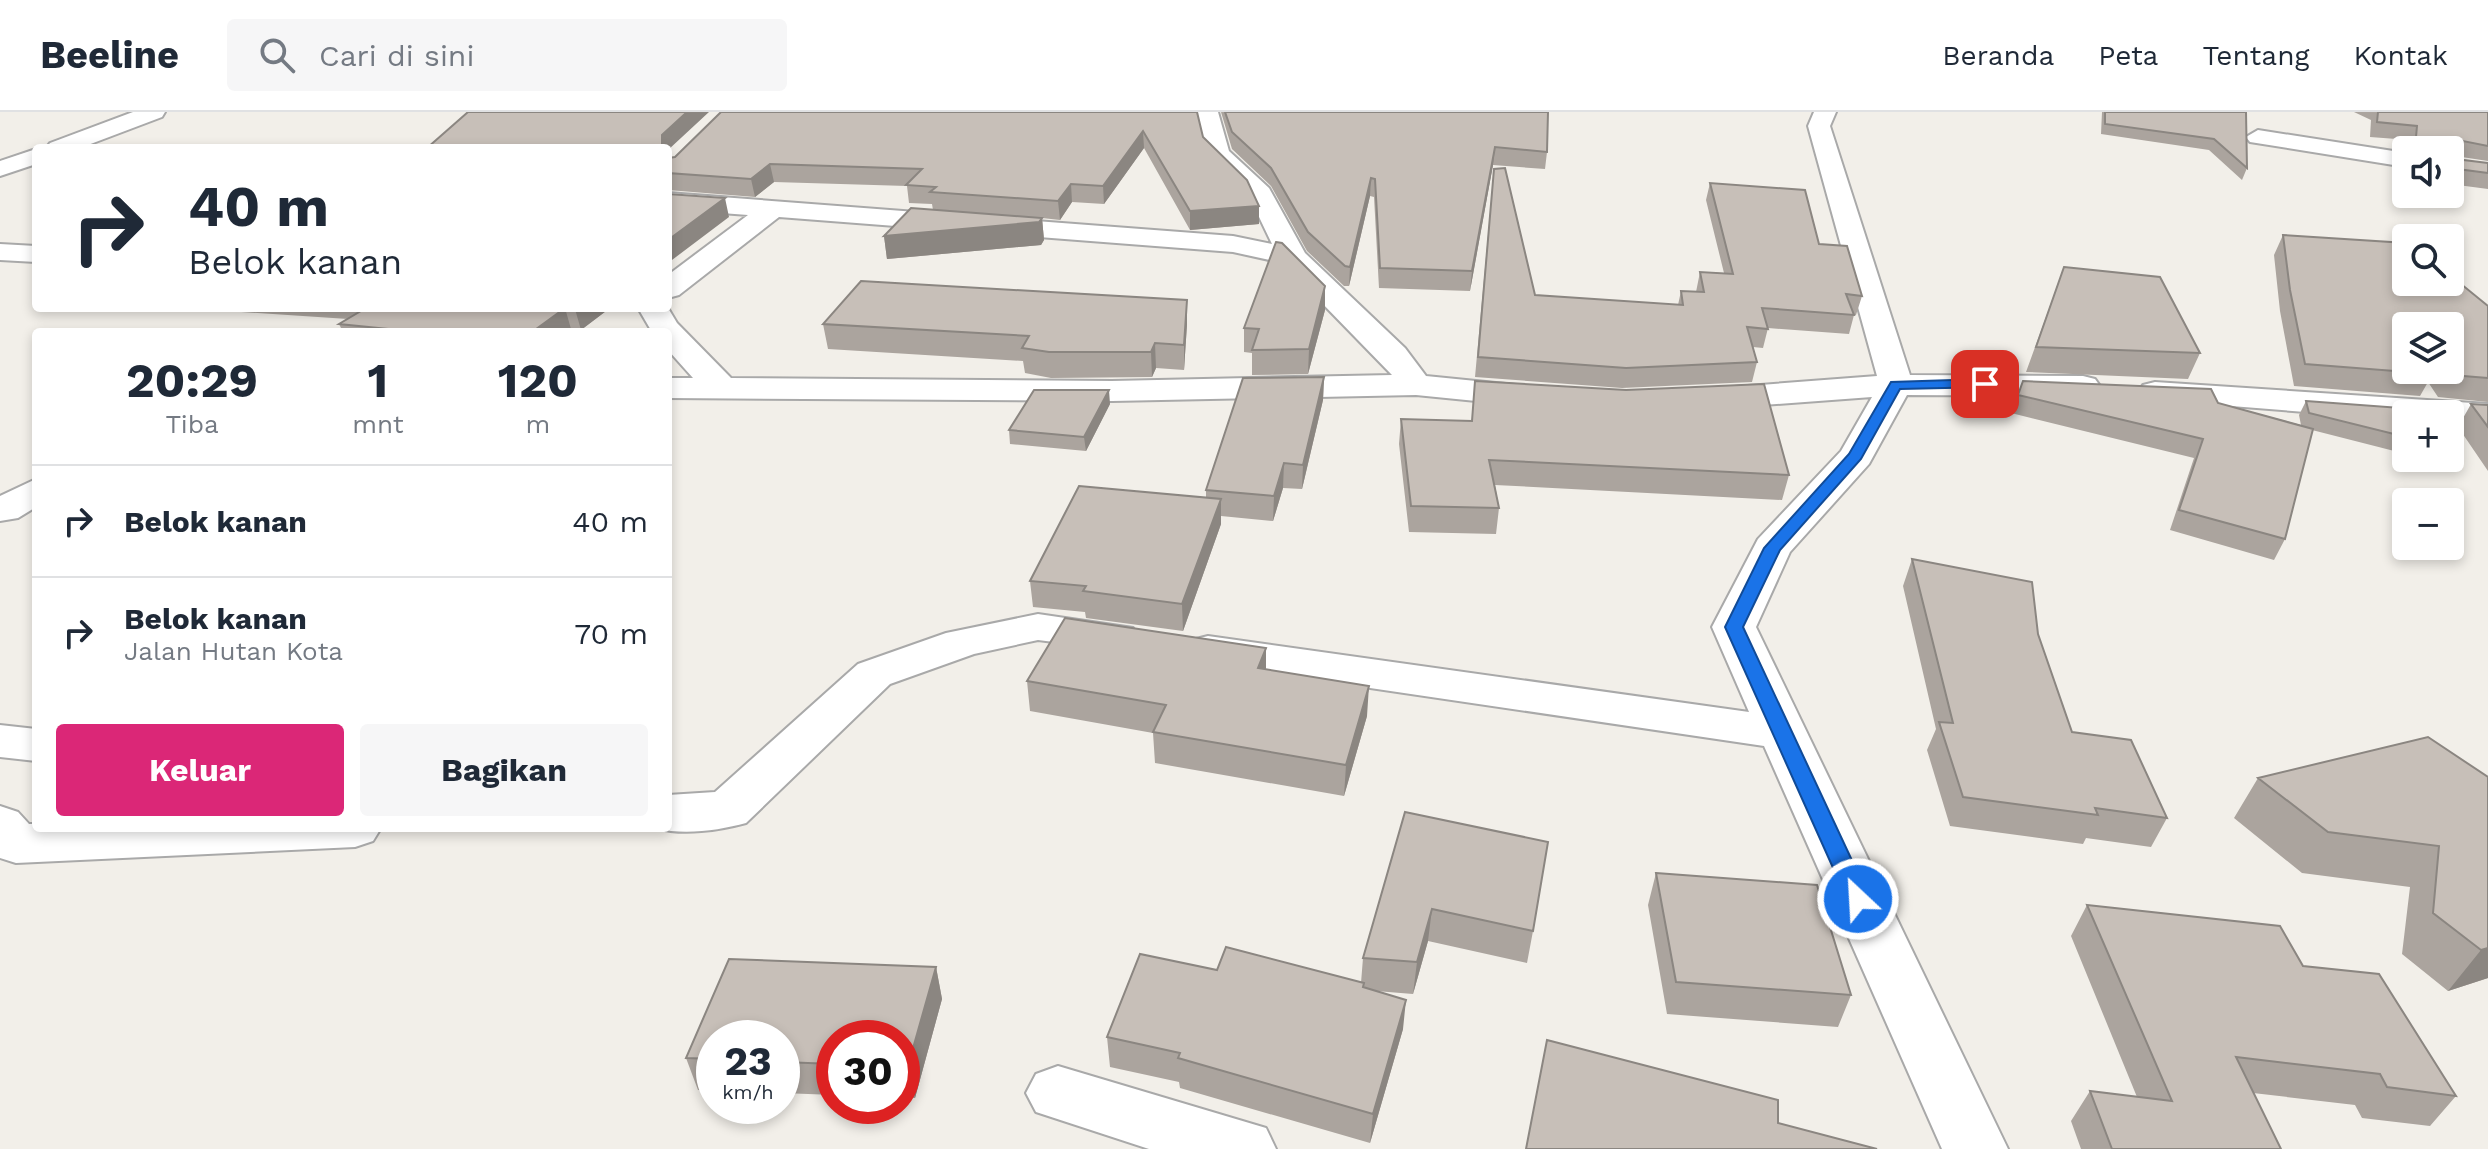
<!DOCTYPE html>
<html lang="id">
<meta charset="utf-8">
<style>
:root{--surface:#fff;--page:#f6f6f7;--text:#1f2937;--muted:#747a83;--line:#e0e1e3;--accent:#db2777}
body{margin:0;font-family:"Work Sans",sans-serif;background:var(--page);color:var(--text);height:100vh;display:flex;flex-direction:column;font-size:30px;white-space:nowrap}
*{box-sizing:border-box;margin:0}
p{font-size:26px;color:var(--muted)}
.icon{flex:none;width:44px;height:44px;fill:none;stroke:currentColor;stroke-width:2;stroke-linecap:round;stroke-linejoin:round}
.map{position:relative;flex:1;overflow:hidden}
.sheet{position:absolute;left:32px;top:216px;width:640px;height:504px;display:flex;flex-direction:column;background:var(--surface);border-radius:8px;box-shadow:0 4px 12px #0003}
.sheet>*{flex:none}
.hud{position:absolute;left:32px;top:32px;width:640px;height:168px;border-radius:8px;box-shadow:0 4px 12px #0003;background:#fff;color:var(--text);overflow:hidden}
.fabs{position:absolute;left:2392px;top:24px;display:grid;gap:16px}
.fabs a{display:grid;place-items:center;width:72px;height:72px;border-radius:8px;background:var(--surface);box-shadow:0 4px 12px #0003;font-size:40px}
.speed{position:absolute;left:696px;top:908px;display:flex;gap:16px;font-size:40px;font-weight:700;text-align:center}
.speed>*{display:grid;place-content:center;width:104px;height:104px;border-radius:50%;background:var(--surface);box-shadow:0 4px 12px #0003;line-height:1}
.speed small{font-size:20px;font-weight:400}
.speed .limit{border:12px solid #d22;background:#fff;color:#111}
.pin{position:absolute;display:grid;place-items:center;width:68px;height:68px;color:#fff;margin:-34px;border-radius:16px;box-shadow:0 4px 12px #0006}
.me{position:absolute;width:88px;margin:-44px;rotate:335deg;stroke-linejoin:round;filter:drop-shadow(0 0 6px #0008)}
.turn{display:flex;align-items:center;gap:28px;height:168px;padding:0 24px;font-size:36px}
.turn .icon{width:104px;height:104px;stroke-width:2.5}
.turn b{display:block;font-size:56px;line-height:68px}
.eta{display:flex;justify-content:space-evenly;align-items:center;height:136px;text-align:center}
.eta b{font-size:48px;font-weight:700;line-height:56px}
.action{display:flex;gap:16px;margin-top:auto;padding:16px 24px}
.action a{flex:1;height:92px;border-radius:8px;background:var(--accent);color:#fff;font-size:32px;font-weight:700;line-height:92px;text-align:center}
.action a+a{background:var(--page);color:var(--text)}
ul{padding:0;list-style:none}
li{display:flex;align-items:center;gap:24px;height:112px;padding:0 24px;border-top:2px solid var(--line)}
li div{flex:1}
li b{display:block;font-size:30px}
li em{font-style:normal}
header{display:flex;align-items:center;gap:48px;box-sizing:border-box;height:112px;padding:0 40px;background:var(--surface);border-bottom:2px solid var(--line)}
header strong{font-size:38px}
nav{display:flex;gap:44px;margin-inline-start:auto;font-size:28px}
.search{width:560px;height:72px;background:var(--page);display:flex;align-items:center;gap:20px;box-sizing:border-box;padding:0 28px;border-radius:8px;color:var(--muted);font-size:30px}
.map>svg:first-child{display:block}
</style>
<header>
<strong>Beeline</strong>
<div class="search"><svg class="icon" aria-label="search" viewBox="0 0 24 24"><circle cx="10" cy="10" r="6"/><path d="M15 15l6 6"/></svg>Cari di sini</div>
<nav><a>Beranda</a><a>Peta</a><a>Tentang</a><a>Kontak</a></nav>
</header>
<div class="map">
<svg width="2488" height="1037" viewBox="0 0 2488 1037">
<rect width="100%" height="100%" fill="#f2efe9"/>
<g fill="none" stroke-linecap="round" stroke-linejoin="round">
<defs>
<path id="street" d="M 133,0 L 165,0 L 162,5 L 80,36 L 46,36 L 50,31 Z
M 1196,0 L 1218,0 L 1229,39 L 1269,76 L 1305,141 L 1405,236 L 1426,264 L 1535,275 L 1547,278 L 1552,285 L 1547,292 L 1535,295 L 1416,283 L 1112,289 L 668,286 L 668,266 L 693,266 L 668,238 L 668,220 L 652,220 L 638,196 L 668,196 L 677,211 L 731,266 L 1112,269 L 1392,263 L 1283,151 L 1233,140 L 779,105 L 679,183 L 668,186 L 668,163 L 748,103 L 668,97 L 668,81 L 1233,124 L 1272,132 L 1249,84 L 1206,41 Z
M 1814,0 L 1836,0 L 1830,14 L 1910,263 L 2083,264 L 2095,267 L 2100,274 L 2095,281 L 2083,284 L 1907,283 L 1869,352 L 1790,440 L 1756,515 L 2008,1037 L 1942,1037 L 1764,634 L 1208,552 L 1192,548 L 1186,538 L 1192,528 L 1208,524 L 1749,600 L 1712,515 L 1758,427 L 1841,339 L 1872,285 L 1708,297 L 1696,294 L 1691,287 L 1696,280 L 1708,277 L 1877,264 L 1808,14 Z
M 2258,18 L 2406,41 L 2406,55 L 2250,30 L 2246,25 Z
M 36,37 L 36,52 L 0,64 L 0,49 Z
M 0,132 L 36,134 L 36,150 L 0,148 Z
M 2155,270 L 2488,292 L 2488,314 L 2450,311 L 2450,302 L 2406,302 L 2406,308 L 2143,287 L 2138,280 L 2143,273 Z
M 36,367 L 36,395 L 18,406 L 0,409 L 0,384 Z
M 1038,502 L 1133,516 L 1139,525 L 1133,534 L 1117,538 L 1038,528 L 974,542 L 890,572 L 746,711 C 720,718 683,724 657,716 L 668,716 L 668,683 L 715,680 L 858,552 L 946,521 Z
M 0,613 L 36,617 L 36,649 L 0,645 Z
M 0,694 L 18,700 L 29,712 L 36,712 L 36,716 L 381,716 L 373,729 L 355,735 L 16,751 L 0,746 Z
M 1058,954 L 1266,1016 L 1276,1037 L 1149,1037 L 1036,1000 L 1026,981 L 1036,962 Z"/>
</defs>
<use href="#street" stroke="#a9a9a9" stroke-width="4"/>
<use href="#street" fill="#fff" fill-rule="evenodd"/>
</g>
<path fill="#aba49e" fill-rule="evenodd" d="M 1197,0 L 1203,25 L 1259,112 L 1190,118 L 1144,36 L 1104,92 L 1072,90 L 1060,108 L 1042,106 L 1044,128 L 1041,133 L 887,147 L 884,124 L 933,98 L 932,92 L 909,91 L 907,74 L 774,70 L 755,85 L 668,78 L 668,46 Z
M 1221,0 L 1548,0 L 1547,40 L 1545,57 L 1493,53 L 1470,179 L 1379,176 L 1374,85 L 1370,84 L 1349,174 L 1344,174 L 1307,139 L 1271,74 L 1232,37 Z
M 2102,0 L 2246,0 L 2247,56 L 2242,68 L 2209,38 L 2101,22 Z
M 2354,0 L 2488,0 L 2488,49 L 2455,44 L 2456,47 L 2488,51 L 2488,77 L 2450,72 L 2450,38 L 2409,38 L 2410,28 L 2370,25 L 2371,8 Z
M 1494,57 L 1535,183 L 1678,193 L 1681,179 L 1696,180 L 1700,160 L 1724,161 L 1706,88 L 1710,71 L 1819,132 L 1862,184 L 1856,203 L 1854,203 L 1849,222 L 1768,216 L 1763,236 L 1753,235 L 1757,250 L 1752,270 L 1622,276 L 1475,265 Z
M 2283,123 L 2488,194 L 2488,290 L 2438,285 L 2428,270 L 2420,284 L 2294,274 L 2280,199 L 2274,143 ZM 2450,214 L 2450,258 L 2406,258 Z
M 2064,155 L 2200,241 L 2188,267 L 2026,260 Z
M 1187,188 L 1187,212 L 1184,258 L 1156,256 L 1152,265 L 1051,266 L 1025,261 L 1023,249 L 828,237 L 823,212 Z
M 182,196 L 610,196 L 581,218 L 571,217 L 567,220 L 343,220 L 339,212 L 348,207 Z
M 1325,198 L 1308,262 L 1252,263 L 1252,241 L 1244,240 L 1244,216 Z
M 1324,265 L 1323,288 L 1302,377 L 1283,376 L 1273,409 L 1221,404 L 1221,412 L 1183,519 L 1086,506 L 1085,500 L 1033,495 L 1030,469 L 1206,385 L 1206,378 Z
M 2023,269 L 2218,291 L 2301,313 L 2299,303 L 2306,289 L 2414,297 L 2425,291 L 2406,302 L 2406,342 L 2312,318 L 2285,427 L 2274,448 L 2170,418 L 2194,346 L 2011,301 Z
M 1110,292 L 1086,339 L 1010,332 L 1009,318 Z
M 2471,292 L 2488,293 L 2488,359 L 2458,315 Z
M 1401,307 L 1789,363 L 1782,388 L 1495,373 L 1499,396 L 1496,422 L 1409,420 L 1399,332 Z
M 1912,447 L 2038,522 L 2072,620 L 2167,706 L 2151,735 L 2086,726 L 2083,732 L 1950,714 L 1927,638 L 1936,617 L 1903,474 Z
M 1266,557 L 1367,604 L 1344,684 L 1155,651 L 1153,621 L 1030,599 L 1027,569 Z
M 2488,665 L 2488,866 L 2448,879 L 2402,842 L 2410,775 L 2302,761 L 2234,706 L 2258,666 Z
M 1405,700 L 1533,819 L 1527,851 L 1428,829 L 1413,882 L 1376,879 L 1403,917 L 1370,1031 L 1180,976 L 1179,970 L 1110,955 L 1107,925 L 1217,858 L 1361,871 L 1363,846 Z
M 1656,761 L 1851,883 L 1838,915 L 1667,902 L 1648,793 Z
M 2087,793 L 2303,854 L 2456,984 L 2430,1014 L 2362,1006 L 2355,993 L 2253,981 L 2281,1037 L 2081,1037 L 2071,1009 L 2090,979 L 2137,985 L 2071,824 Z
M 729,847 L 936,855 L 942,887 L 915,986 L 902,986 L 902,926 L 834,926 L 834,983 L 782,981 L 782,926 L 714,926 L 714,979 L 698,978 L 686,946 Z"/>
<path fill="#8b8681" d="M 687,0 L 709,0 L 668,38 L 668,36 L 662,36 L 662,23 Z
M 1143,19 L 1144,36 L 1104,92 L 1103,74 Z
M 1495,35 L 1493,53 L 1470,179 L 1472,159 Z
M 770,52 L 774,70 L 755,85 L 751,67 Z
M 1371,66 L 1370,84 L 1349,174 L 1350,155 Z
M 1071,72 L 1072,90 L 1060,108 L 1058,89 Z
M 725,86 L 729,105 L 668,151 L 668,128 Z
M 1259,94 L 1259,112 L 1190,118 L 1190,99 Z
M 1042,106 L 1044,128 L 1041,133 L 887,147 L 884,124 Z
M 1325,174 L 1325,198 L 1308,262 L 1309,237 Z
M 1187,188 L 1187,212 L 1184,258 L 1184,233 Z
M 565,196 L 571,217 L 567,220 L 532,220 Z
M 577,196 L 610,196 L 581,218 L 575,197 Z
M 1155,231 L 1156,256 L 1152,265 L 1151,240 Z
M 1324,265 L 1323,288 L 1302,377 L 1303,353 Z
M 1109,278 L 1110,292 L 1086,339 L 1084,325 Z
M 1284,351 L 1283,376 L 1273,409 L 1274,384 Z
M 1221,387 L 1221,412 L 1183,519 L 1182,492 Z
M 1266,536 L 1266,566 L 1258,556 Z
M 1369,574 L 1367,604 L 1344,684 L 1346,653 Z
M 1432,797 L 1428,829 L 1413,882 L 1417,850 Z
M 2488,836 L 2488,866 L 2448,879 L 2481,838 Z
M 936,855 L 942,887 L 915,986 L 908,954 Z
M 1406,888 L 1403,917 L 1370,1031 L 1373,1002 Z"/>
<path fill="#c7bfb8" stroke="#8b8681" stroke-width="2" d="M 468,0 L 687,0 L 662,23 L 662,36 L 427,36 Z
M 721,0 L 1197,0 L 1203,25 L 1247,68 L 1259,94 L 1190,99 L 1143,19 L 1103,74 L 1071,72 L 1058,89 L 930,80 L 936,75 L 906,73 L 922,57 L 770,52 L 751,67 L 668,61 L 668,46 L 675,45 Z
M 1225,0 L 1548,0 L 1547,40 L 1495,35 L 1472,159 L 1380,156 L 1375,67 L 1371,66 L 1350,155 L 1345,154 L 1308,120 L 1271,56 L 1232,20 Z
M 2105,0 L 2246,0 L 2247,56 L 2214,27 L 2105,12 Z
M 2378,0 L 2488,0 L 2488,34 L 2458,28 L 2455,31 L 2456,47 L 2488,51 L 2488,61 L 2450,56 L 2450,38 L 2440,38 L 2437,27 L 2416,25 L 2417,14 L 2377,10 Z
M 1505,56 L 1535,183 L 1683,193 L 1681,179 L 1704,180 L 1700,160 L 1733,162 L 1710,71 L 1805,78 L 1819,132 L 1847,134 L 1862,184 L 1846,182 L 1854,203 L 1762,196 L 1768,217 L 1747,215 L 1757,250 L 1626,256 L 1478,245 L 1494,57 Z
M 668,82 L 725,86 L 668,128 Z
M 911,96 L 1042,106 L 1039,110 L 884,124 Z
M 2283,123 L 2406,131 L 2406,170 L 2450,170 L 2450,163 L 2488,194 L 2488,266 L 2451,263 L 2447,258 L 2450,258 L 2450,214 L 2406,214 L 2406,258 L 2433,258 L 2433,262 L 2305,252 L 2290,178 Z
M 1276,130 L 1282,131 L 1325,174 L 1309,237 L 1252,238 L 1259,217 L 1244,216 Z
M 2064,155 L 2160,165 L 2200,241 L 2036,235 Z
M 861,169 L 1187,188 L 1184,233 L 1155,231 L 1151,240 L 1049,240 L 1022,236 L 1029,224 L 823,212 Z
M 366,196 L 577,196 L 575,197 L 565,196 L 532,220 L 418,220 L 339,212 Z
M 1324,265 L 1303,353 L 1284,351 L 1274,384 L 1206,378 L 1243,266 Z
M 1475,269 L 1626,278 L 1764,272 L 1789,363 L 1489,348 L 1499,396 L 1411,394 L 1401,307 L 1472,309 Z
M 2023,269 L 2211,277 L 2218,291 L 2313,317 L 2285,427 L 2179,398 L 2203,327 L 2018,283 Z
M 1034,278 L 1109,278 L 1084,325 L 1009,318 Z
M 2306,289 L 2414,297 L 2417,291 L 2425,291 L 2423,302 L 2406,302 L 2406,325 L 2309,301 Z
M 2471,292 L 2488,293 L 2488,315 Z
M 1079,374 L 1221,387 L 1182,492 L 1083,479 L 1086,474 L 1030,469 Z
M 1912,447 L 2032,470 L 2038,522 L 2072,620 L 2131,628 L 2167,706 L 2095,696 L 2098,703 L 1963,685 L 1939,610 L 1953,611 Z
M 1065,506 L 1266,536 L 1258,556 L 1369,574 L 1346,653 L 1153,620 L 1166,593 L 1027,569 Z
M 2428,625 L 2488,665 L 2488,836 L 2481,838 L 2433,801 L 2439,734 L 2328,720 L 2258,666 Z
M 1405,700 L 1548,730 L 1533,819 L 1432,797 L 1417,850 L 1363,846 Z
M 1656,761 L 1817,773 L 1851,883 L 1676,870 Z
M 2087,793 L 2280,814 L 2303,854 L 2379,862 L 2456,984 L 2387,975 L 2380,962 L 2236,945 L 2281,1037 L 2112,1037 L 2090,979 L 2172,989 Z
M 1226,835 L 1364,871 L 1363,875 L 1406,888 L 1373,1002 L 1178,946 L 1180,941 L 1107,925 L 1140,842 L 1217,858 Z
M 729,847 L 936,855 L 908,954 L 902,954 L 902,926 L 834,926 L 834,952 L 782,950 L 782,926 L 714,926 L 714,947 L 686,946 Z
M 1547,928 L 1778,988 L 1778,1011 L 1877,1037 L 1526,1037 Z"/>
<path fill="#1a73e8" stroke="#114b97" stroke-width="2" d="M 1985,267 L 1992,272 L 1990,275 L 1900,277 L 1861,347 L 1780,438 L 1743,515 L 1870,787 L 1866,793 L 1850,793 L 1847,787 L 1725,515 L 1764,436 L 1849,342 L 1891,270 Z"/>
</svg>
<div class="fabs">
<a><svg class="icon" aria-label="sound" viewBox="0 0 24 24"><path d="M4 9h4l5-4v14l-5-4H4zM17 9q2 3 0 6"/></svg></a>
<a><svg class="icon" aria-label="search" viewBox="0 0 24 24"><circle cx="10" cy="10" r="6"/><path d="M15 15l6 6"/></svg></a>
<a><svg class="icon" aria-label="layers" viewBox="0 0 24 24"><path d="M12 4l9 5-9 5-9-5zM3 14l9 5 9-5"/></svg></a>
<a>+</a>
<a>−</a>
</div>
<div class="speed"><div>23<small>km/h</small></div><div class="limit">30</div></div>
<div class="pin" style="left:1985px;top:272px;background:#d93025"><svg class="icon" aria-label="arrive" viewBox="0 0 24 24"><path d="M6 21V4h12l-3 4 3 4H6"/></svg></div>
<svg class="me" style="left:1858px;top:787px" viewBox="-20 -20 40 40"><circle r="17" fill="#1a73e8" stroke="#fff" stroke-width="3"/><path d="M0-11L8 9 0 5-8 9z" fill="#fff"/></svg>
<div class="hud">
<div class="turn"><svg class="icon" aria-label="right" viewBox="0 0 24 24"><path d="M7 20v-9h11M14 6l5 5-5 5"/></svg><div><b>40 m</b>Belok kanan</div></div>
</div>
<section class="sheet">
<div class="eta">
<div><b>20:29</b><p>Tiba</p></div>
<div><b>1</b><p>mnt</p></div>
<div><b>120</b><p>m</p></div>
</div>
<ul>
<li><svg class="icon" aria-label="right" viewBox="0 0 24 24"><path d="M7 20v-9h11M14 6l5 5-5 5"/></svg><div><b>Belok kanan</b></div><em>40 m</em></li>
<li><svg class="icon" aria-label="right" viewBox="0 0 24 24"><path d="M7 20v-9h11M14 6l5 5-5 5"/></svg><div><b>Belok kanan</b><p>Jalan Hutan Kota</p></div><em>70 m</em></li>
</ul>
<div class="action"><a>Keluar</a><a>Bagikan</a></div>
</section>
</div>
